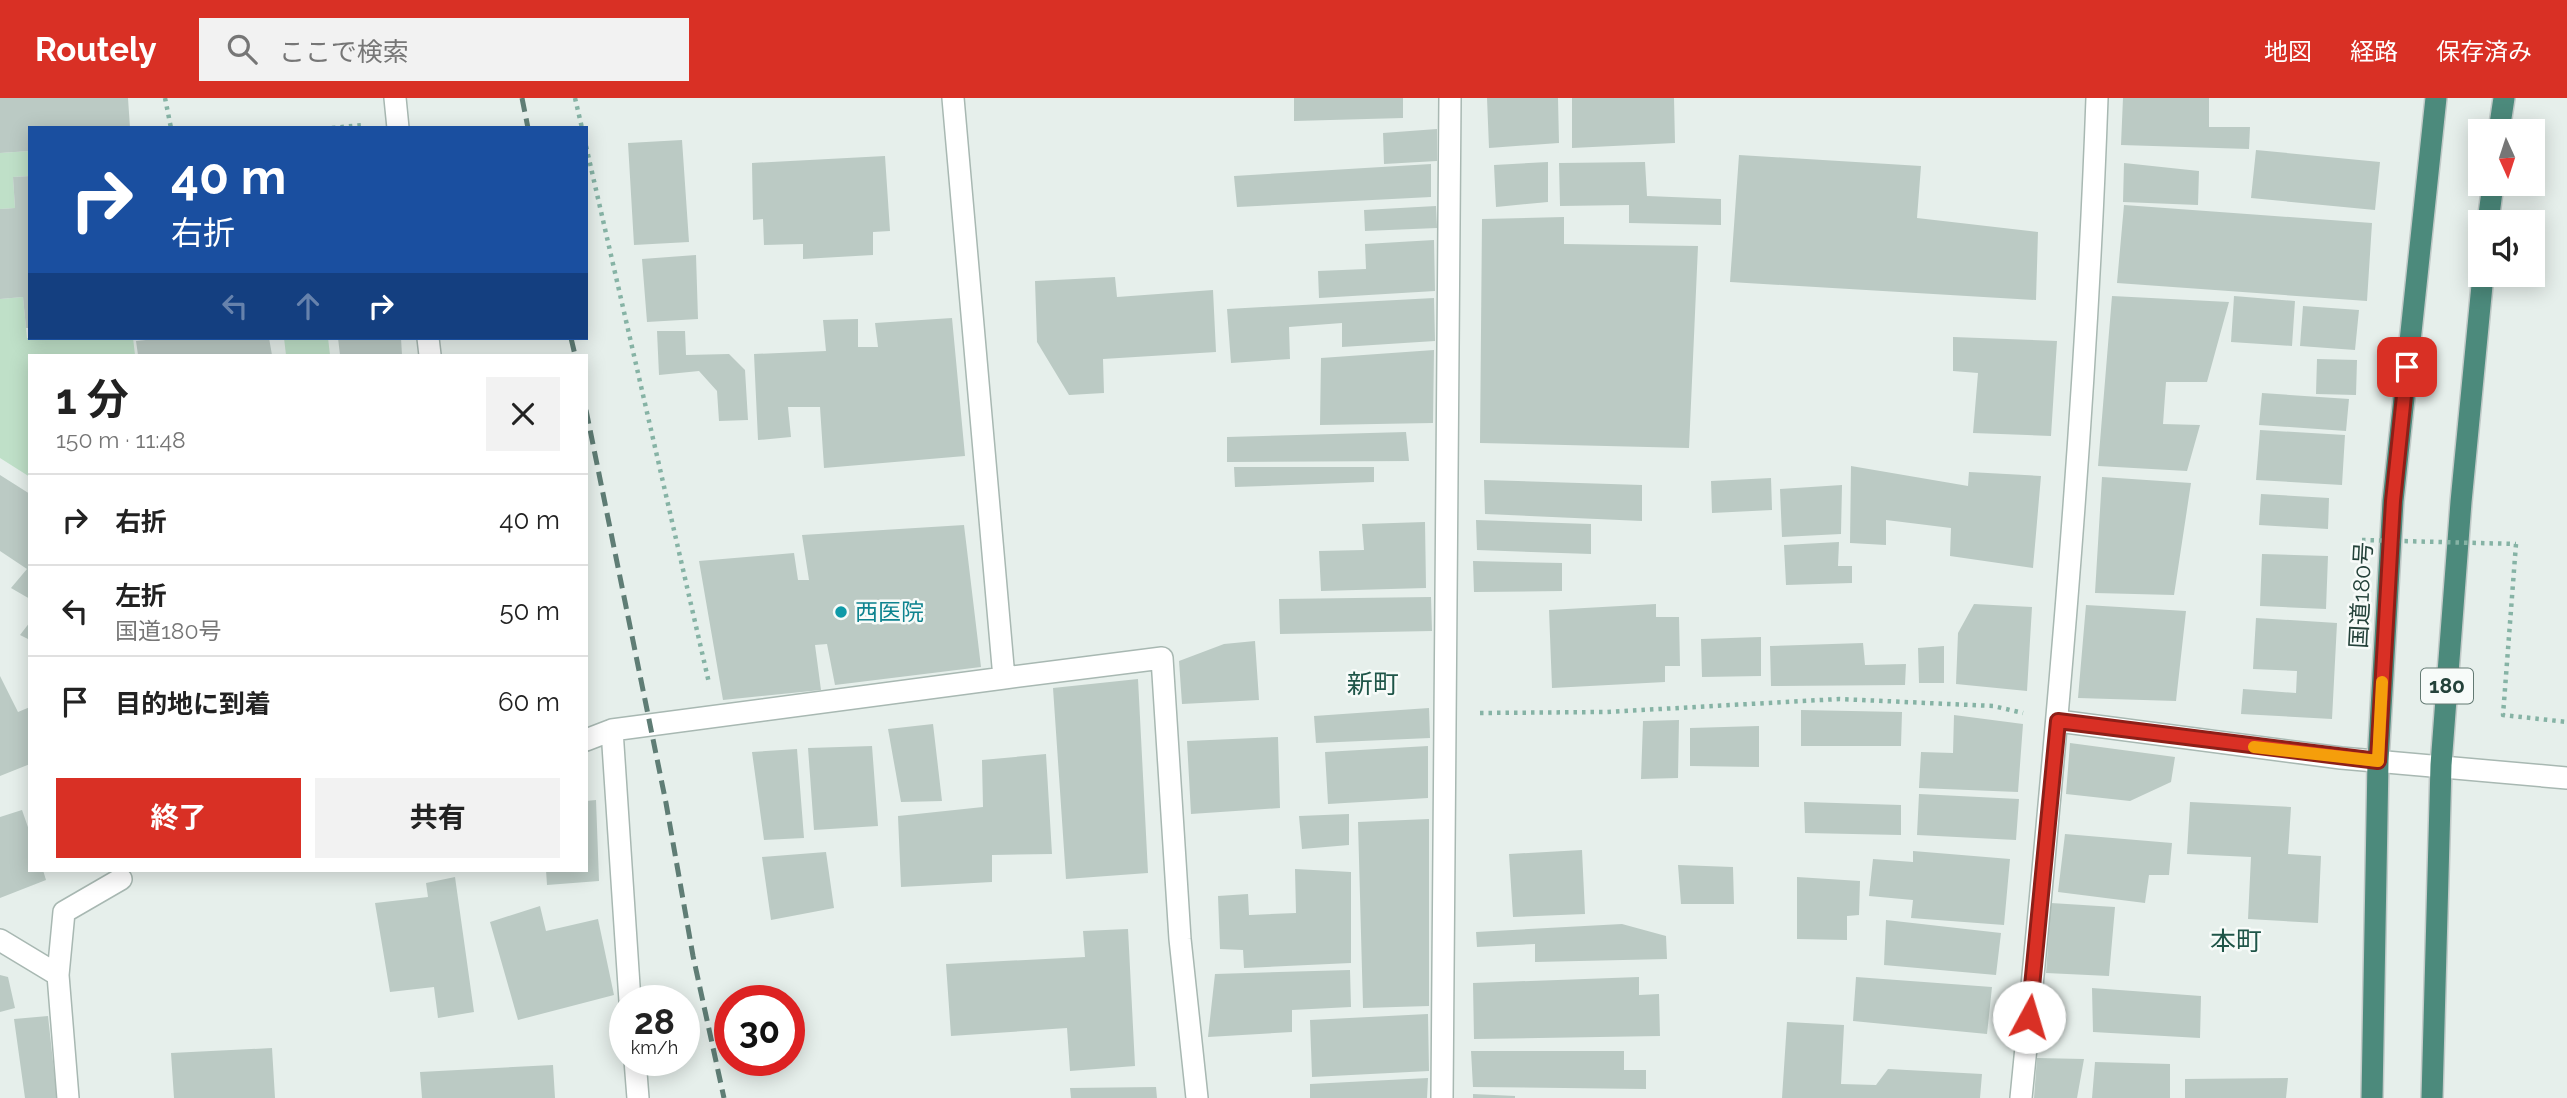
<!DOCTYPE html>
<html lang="ja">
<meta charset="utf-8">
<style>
:root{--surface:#fff;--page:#f2f2f2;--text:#222;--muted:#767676;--line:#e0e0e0;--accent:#d93025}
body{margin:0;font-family:Raleway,"Noto Sans JP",sans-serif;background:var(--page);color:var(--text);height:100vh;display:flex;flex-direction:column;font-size:26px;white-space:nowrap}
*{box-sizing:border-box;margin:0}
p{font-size:23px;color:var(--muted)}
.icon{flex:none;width:38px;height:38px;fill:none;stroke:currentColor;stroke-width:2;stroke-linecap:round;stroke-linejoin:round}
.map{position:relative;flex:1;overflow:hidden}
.details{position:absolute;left:28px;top:256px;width:560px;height:518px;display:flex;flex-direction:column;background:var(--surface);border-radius:0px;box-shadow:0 4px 18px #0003}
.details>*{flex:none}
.guide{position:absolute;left:28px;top:28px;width:560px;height:214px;border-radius:0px;box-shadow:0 4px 18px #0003;background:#1a4fa0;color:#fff;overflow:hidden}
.needle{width:46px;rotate:177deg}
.controls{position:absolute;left:2468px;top:21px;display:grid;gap:14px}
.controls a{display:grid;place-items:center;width:77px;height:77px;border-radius:0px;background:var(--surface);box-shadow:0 4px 18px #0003;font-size:35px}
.speed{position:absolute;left:609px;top:887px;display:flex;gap:14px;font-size:35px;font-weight:700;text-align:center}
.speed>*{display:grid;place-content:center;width:91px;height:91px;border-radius:50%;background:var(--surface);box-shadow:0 4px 18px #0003;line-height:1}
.speed small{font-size:18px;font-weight:400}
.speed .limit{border:10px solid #d22;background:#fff;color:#111}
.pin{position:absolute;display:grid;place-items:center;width:60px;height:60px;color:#fff;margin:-30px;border-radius:14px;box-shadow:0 4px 10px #0006}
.me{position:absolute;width:77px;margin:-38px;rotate:6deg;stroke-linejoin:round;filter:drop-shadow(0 0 5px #0008)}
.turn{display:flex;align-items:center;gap:24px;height:147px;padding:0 28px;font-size:32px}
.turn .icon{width:91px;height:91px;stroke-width:2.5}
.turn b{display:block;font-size:49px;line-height:60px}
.lanes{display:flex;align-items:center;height:66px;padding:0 28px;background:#0003;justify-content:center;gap:35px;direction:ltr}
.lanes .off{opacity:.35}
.round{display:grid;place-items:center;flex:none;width:74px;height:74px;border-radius:0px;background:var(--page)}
.overview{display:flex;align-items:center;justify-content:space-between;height:119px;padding:0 28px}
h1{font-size:42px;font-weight:700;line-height:52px}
.action{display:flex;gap:14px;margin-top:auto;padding:14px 28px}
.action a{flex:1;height:80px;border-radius:0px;background:var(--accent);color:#fff;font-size:28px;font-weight:700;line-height:80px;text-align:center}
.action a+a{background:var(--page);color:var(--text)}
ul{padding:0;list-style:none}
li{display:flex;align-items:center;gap:21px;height:91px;padding:0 28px;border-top:2px solid var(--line)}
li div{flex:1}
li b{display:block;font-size:26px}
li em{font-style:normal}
header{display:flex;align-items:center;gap:42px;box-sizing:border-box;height:98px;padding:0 35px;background:var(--accent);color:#fff}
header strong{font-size:33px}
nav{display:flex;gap:38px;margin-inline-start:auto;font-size:24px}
.search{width:490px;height:63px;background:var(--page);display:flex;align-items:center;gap:18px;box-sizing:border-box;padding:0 24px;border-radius:0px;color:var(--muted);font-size:26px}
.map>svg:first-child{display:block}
</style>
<header>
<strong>Routely</strong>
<div class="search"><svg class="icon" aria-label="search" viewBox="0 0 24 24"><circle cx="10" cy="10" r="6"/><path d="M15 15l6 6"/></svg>ここで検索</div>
<nav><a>地図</a><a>経路</a><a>保存済み</a></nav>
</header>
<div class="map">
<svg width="2567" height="1000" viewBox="0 0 2567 1000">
<rect width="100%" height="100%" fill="#e6efeb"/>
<path fill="#bfe0c8" d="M 30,53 L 30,78 L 13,79 L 15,110 L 0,111 L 0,55 Z
M 23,199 L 27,240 L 133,240 L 135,257 L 30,257 L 30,379 L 0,360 L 0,201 Z
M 284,240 L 328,240 L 330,257 L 286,257 Z"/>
<path fill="#bbcac4" d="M 0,0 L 128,0 L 130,30 L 30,30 L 30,53 L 0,55 Z
M 1294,0 L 1403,0 L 1403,20 L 1294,23 Z
M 1487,0 L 1558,0 L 1559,45 L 1489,50 Z
M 1572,0 L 1674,0 L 1675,45 L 1572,50 Z
M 2123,0 L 2209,0 L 2209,29 L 2250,29 L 2249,51 L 2121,47 Z
M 1437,31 L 1437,63 L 1384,66 L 1383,35 Z
M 682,42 L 689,144 L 634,147 L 628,45 Z
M 2256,52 L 2380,64 L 2375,112 L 2251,100 Z
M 1739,57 L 1921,68 L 1917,120 L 2038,134 L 2036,202 L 1730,184 Z
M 885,58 L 890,133 L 873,134 L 873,157 L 803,161 L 803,146 L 764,147 L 763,121 L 753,122 L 752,65 Z
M 1548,64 L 1548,104 L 1496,109 L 1494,67 Z
M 1645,64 L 1647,98 L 1721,101 L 1721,127 L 1629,125 L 1629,107 L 1560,108 L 1559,65 Z
M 2124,65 L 2199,73 L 2198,107 L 2123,104 Z
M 1431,66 L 1431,99 L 1237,109 L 1234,78 Z
M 30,78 L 30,230 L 26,230 L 23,199 L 0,201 L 0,111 L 15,110 L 13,79 Z
M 2124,107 L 2372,125 L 2367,203 L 2117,185 Z
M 1436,108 L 1437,130 L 1365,133 L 1364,112 Z
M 1564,119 L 1564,146 L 1698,148 L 1689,350 L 1480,345 L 1482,121 Z
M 1434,142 L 1435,193 L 1319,200 L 1318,173 L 1366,171 L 1365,146 Z
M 696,157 L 698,221 L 647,224 L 642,161 Z
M 1115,179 L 1117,199 L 1213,192 L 1216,254 L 1103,261 L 1104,295 L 1069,297 L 1037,244 L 1035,183 Z
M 2112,198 L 2229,204 L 2207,284 L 2166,284 L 2163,326 L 2200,327 L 2187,373 L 2098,368 Z
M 2234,198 L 2295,203 L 2292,248 L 2231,244 Z
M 1434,200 L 1435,243 L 1342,249 L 1342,225 L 1289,229 L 1290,261 L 1231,265 L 1227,211 Z
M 2303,208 L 2359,212 L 2355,252 L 2300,248 Z
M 952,220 L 965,358 L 824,370 L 820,309 L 788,309 L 791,339 L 758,342 L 754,256 L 826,253 L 823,222 L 858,221 L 858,249 L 878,249 L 875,225 Z
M 657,233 L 685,233 L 686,257 L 729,256 L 745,272 L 748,322 L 719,323 L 717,293 L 699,273 L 659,277 Z
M 1953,239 L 2057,243 L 2051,338 L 1973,335 L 1978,275 L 1953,273 Z
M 165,240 L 269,240 L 272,257 L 138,257 L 136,243 Z
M 338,240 L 401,240 L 402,257 L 340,257 Z
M 1434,252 L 1433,325 L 1320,327 L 1321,260 Z
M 2317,261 L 2357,262 L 2356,297 L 2316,296 Z
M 2262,295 L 2349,301 L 2346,333 L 2259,327 Z
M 2260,332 L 2345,337 L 2342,387 L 2256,382 Z
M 1406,334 L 1409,363 L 1227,364 L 1227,339 Z
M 1851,368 L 1968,388 L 1969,374 L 2041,378 L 2033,470 L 1950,458 L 1951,430 L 1886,422 L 1886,447 L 1850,445 Z
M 1234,369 L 1374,369 L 1374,384 L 1235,389 Z
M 0,377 L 30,396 L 30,501 L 11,490 L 27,471 L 0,453 Z
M 2102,379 L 2191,385 L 2174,497 L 2095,495 Z
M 1771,380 L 1772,412 L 1712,415 L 1711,383 Z
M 1484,382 L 1642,387 L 1642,423 L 1485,416 Z
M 1842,387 L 1841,436 L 1782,439 L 1780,391 Z
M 2261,396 L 2329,400 L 2328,431 L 2259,427 Z
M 1476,422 L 1591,426 L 1591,456 L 1477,452 Z
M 1425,424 L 1426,490 L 1321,493 L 1319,453 L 1364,452 L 1362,426 Z
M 964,427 L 981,569 L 835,587 L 827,546 L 815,547 L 821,592 L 723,602 L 699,463 L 794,455 L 798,482 L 809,482 L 802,437 Z
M 1839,444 L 1838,468 L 1852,468 L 1852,485 L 1786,487 L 1784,447 Z
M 2262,456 L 2328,458 L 2326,511 L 2260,508 Z
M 1473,463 L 1562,465 L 1562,493 L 1474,494 Z
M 1431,499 L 1432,533 L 1280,536 L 1279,501 Z
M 1656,506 L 1656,519 L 1679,519 L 1680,568 L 1665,568 L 1665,584 L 1552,590 L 1549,512 Z
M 1974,506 L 2032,509 L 2027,593 L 1956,586 L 1958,535 Z
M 2086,507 L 2186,513 L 2176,603 L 2078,600 Z
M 2256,520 L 2337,525 L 2332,621 L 2241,616 L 2243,591 L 2296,595 L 2297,573 L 2253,571 Z
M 30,524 L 30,542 L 20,537 Z
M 1761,539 L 1761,578 L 1702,579 L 1701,541 Z
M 1255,543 L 1259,602 L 1182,606 L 1179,563 L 1224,546 Z
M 1863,545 L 1865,567 L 1906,566 L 1905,587 L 1771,588 L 1770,548 Z
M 1944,548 L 1944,585 L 1919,585 L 1918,550 Z
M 0,578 L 18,614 L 30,609 L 30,666 L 0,678 Z
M 1138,581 L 1148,775 L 1066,781 L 1053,590 Z
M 1429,610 L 1430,640 L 1316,645 L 1314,618 Z
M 1801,612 L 1902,614 L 1901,648 L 1801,648 Z
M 1954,617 L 2023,626 L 2018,694 L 1919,690 L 1921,654 L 1953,655 Z
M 1679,622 L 1678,680 L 1641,681 L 1643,623 Z
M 933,626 L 942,703 L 901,704 L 888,631 Z
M 1759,628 L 1759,669 L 1690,668 L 1690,630 Z
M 1278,639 L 1280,710 L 1191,716 L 1187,643 Z
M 2070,645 L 2175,659 L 2171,684 L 2130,703 L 2066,696 Z
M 872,648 L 878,728 L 814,732 L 808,650 Z
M 1428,648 L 1428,700 L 1328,706 L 1325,654 Z
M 797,651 L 804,740 L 764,742 L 752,654 Z
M 1046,656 L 1052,756 L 992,757 L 992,784 L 901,789 L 898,718 L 983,709 L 982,662 Z
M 1919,696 L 2019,701 L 2016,742 L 1917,737 Z
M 596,702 L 599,783 L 547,787 L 546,772 L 586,772 L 586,703 Z
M 1804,704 L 1901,707 L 1901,737 L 1805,735 Z
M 2190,704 L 2291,709 L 2288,756 L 2321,758 L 2318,825 L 2248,821 L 2251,759 L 2187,756 Z
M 22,712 L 30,735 L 30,772 L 43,772 L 46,782 L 0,800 L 0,719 Z
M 1349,716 L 1349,747 L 1302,751 L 1299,718 Z
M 1429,721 L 1429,908 L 1363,910 L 1358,724 Z
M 2065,736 L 2172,745 L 2169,777 L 2149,777 L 2145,805 L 2058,794 Z
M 1582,752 L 1585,816 L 1513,819 L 1509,756 Z
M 1913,753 L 2010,761 L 2004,827 L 1911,820 L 1913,802 L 1869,798 L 1873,761 L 1913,764 Z
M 826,754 L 834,810 L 771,822 L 762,759 Z
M 1678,767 L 1733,769 L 1734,806 L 1681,806 Z
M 1295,771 L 1351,774 L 1351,865 L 1244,870 L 1243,852 L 1220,851 L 1218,798 L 1248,796 L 1249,817 L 1296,815 Z
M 455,779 L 474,914 L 438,920 L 434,889 L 390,894 L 375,805 L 428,799 L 426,785 Z
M 1797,779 L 1860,783 L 1859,817 L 1847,818 L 1847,842 L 1797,841 Z
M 2051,805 L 2115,809 L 2109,878 L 2046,875 Z
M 540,808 L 546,833 L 598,821 L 614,897 L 518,922 L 490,824 Z
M 1886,822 L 2001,835 L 1996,877 L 1884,867 Z
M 1622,826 L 1666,838 L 1667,861 L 1535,864 L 1535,846 L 1477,849 L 1476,834 Z
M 1128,831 L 1135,968 L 1070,973 L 1067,930 L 951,938 L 946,866 L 1085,859 L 1083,833 Z
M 1350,872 L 1351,909 L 1292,912 L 1292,934 L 1208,939 L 1215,876 Z
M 0,877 L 8,879 L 15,910 L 0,914 Z
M 1639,879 L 1639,897 L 1659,896 L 1660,938 L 1474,941 L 1473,885 Z
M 1856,879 L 1992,889 L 1987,936 L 1853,923 Z
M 2092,890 L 2201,898 L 2200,940 L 2093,934 Z
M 1428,916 L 1429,973 L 1312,979 L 1310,922 Z
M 48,918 L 57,1000 L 25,1000 L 14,921 Z
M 1787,924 L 1844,927 L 1841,986 L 1876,987 L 1888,971 L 1982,976 L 1980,1000 L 1782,1000 Z
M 272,950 L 275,1000 L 174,1000 L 171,955 Z
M 1471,953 L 1624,953 L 1624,972 L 1646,972 L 1646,991 L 1473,989 Z
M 2037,960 L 2084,961 L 2077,1000 L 2034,1000 Z
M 2095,964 L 2170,966 L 2170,1000 L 2092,1000 Z
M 553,967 L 555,1000 L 422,1000 L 420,974 Z
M 1428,980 L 1427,1000 L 1310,1000 L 1310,986 Z
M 2288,980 L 2286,1000 L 2185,1000 L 2185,981 Z
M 1156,989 L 1157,1000 L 1071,1000 L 1070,990 Z
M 1473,996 L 1515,998 L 1515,1000 L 1473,1000 Z"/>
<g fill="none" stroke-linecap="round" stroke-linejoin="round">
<defs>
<path id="minor" d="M 395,0 L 398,30
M 428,240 L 430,257
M 1004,580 L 1162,560 L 1180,841 L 1197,1000
M 2058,623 L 2341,660 L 2567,680
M 612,632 L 630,903
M 586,642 L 612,632 L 1004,580 L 953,0
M 0,842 L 58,877 L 68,1000
M 58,877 L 64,814 L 121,781
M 635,962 L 638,1000
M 1442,1000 L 1450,0
M 2021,1000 C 2054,667 2085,335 2097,0"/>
<path id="trunk" d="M 2499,33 L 2504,0
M 2488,124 L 2493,86
M 2372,1000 L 2378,663 L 2393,403 L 2436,0
M 2432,1000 L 2441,667 L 2461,404 L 2483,177"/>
</defs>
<use href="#minor" stroke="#a8b8b2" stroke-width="24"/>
<use href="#trunk" stroke="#c2cac8" stroke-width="24"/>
<path stroke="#86b3a5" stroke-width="4.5" stroke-dasharray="3.5 5" stroke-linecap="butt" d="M 165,0 L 171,30
M 575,0 L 582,30
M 332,30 L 362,27
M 586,48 L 709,585
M 2516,446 L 2503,617 L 2567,624
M 1480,615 L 1606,614 L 1839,601 L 1993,608 L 2023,615"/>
<use href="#minor" stroke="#fff" stroke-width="21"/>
<use href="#trunk" stroke="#4c8a7c" stroke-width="21"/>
<path stroke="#5f7d75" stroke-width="5" stroke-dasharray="14 7" stroke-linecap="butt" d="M 522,0 L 528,30
M 571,240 L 575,257
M 586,312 L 666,705 L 693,858 L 724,1000"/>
<path stroke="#86b3a5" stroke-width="4.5" stroke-dasharray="3.5 5" stroke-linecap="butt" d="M 2362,442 L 2516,446"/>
</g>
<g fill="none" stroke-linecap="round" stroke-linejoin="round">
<defs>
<path id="route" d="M 2029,919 L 2058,623 L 2378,663 L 2393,403 L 2407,269"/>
</defs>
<use href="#route" stroke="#8d1f18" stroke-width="18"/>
<use href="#route" stroke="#d93025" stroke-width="12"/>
<path stroke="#f59e0b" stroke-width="12" d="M 2254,649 L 2378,663 L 2382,584"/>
</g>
<circle fill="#0f9aa8" stroke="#f7fbf9" stroke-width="2.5" cx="841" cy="514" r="7"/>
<g text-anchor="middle" stroke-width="5" stroke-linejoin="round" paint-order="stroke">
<rect fill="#f7fbf9" stroke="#637a73" stroke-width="2" x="2421" y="570.5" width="52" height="35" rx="5"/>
<g font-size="21" font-weight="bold" fill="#24423a">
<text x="2447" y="595">180</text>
</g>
<g font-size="23" fill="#24423a" stroke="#f7fbf9">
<text transform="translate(2361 497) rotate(-87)" y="8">国道180号</text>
</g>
<g font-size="23" fill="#0d838f" stroke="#f7fbf9" text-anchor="start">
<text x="855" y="522">西医院</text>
</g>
<g font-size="26" fill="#1f5548" stroke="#f7fbf9">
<text x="1373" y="595">新町</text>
<text x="2236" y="852">本町</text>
</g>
</g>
</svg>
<div class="controls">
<a><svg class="needle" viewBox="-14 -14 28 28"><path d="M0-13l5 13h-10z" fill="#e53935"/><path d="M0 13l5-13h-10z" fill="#767676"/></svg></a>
<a><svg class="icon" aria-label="sound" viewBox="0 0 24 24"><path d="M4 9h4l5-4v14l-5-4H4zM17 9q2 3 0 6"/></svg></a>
</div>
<div class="speed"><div>28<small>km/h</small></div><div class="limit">30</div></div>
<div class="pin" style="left:2407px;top:269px;background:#d93025"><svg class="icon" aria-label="arrive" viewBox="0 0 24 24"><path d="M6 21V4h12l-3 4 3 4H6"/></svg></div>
<svg class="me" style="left:2029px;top:919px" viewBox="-20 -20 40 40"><circle r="19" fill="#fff"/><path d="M0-13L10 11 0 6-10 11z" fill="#d93025"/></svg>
<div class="guide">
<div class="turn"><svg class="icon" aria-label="right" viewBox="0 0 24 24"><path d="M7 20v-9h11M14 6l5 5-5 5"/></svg><div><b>40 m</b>右折</div></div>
<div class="lanes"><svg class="icon off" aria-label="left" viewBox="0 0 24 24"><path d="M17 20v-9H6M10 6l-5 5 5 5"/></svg><svg class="icon off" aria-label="ahead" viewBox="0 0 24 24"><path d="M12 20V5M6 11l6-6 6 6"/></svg><svg class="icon" aria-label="right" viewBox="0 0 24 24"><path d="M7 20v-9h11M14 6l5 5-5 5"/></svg></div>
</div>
<section class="details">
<div class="overview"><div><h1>1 分</h1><p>150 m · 11:48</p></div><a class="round"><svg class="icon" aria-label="close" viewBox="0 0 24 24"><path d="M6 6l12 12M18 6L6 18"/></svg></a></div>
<ul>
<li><svg class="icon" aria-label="right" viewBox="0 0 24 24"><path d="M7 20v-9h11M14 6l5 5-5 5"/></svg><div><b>右折</b></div><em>40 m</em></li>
<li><svg class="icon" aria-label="left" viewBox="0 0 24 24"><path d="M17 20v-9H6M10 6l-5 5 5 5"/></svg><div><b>左折</b><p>国道180号</p></div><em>50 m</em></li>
<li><svg class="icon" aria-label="arrive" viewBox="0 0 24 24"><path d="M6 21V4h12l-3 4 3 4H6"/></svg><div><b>目的地に到着</b></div><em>60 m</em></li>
</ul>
<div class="action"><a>終了</a><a>共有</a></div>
</section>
</div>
